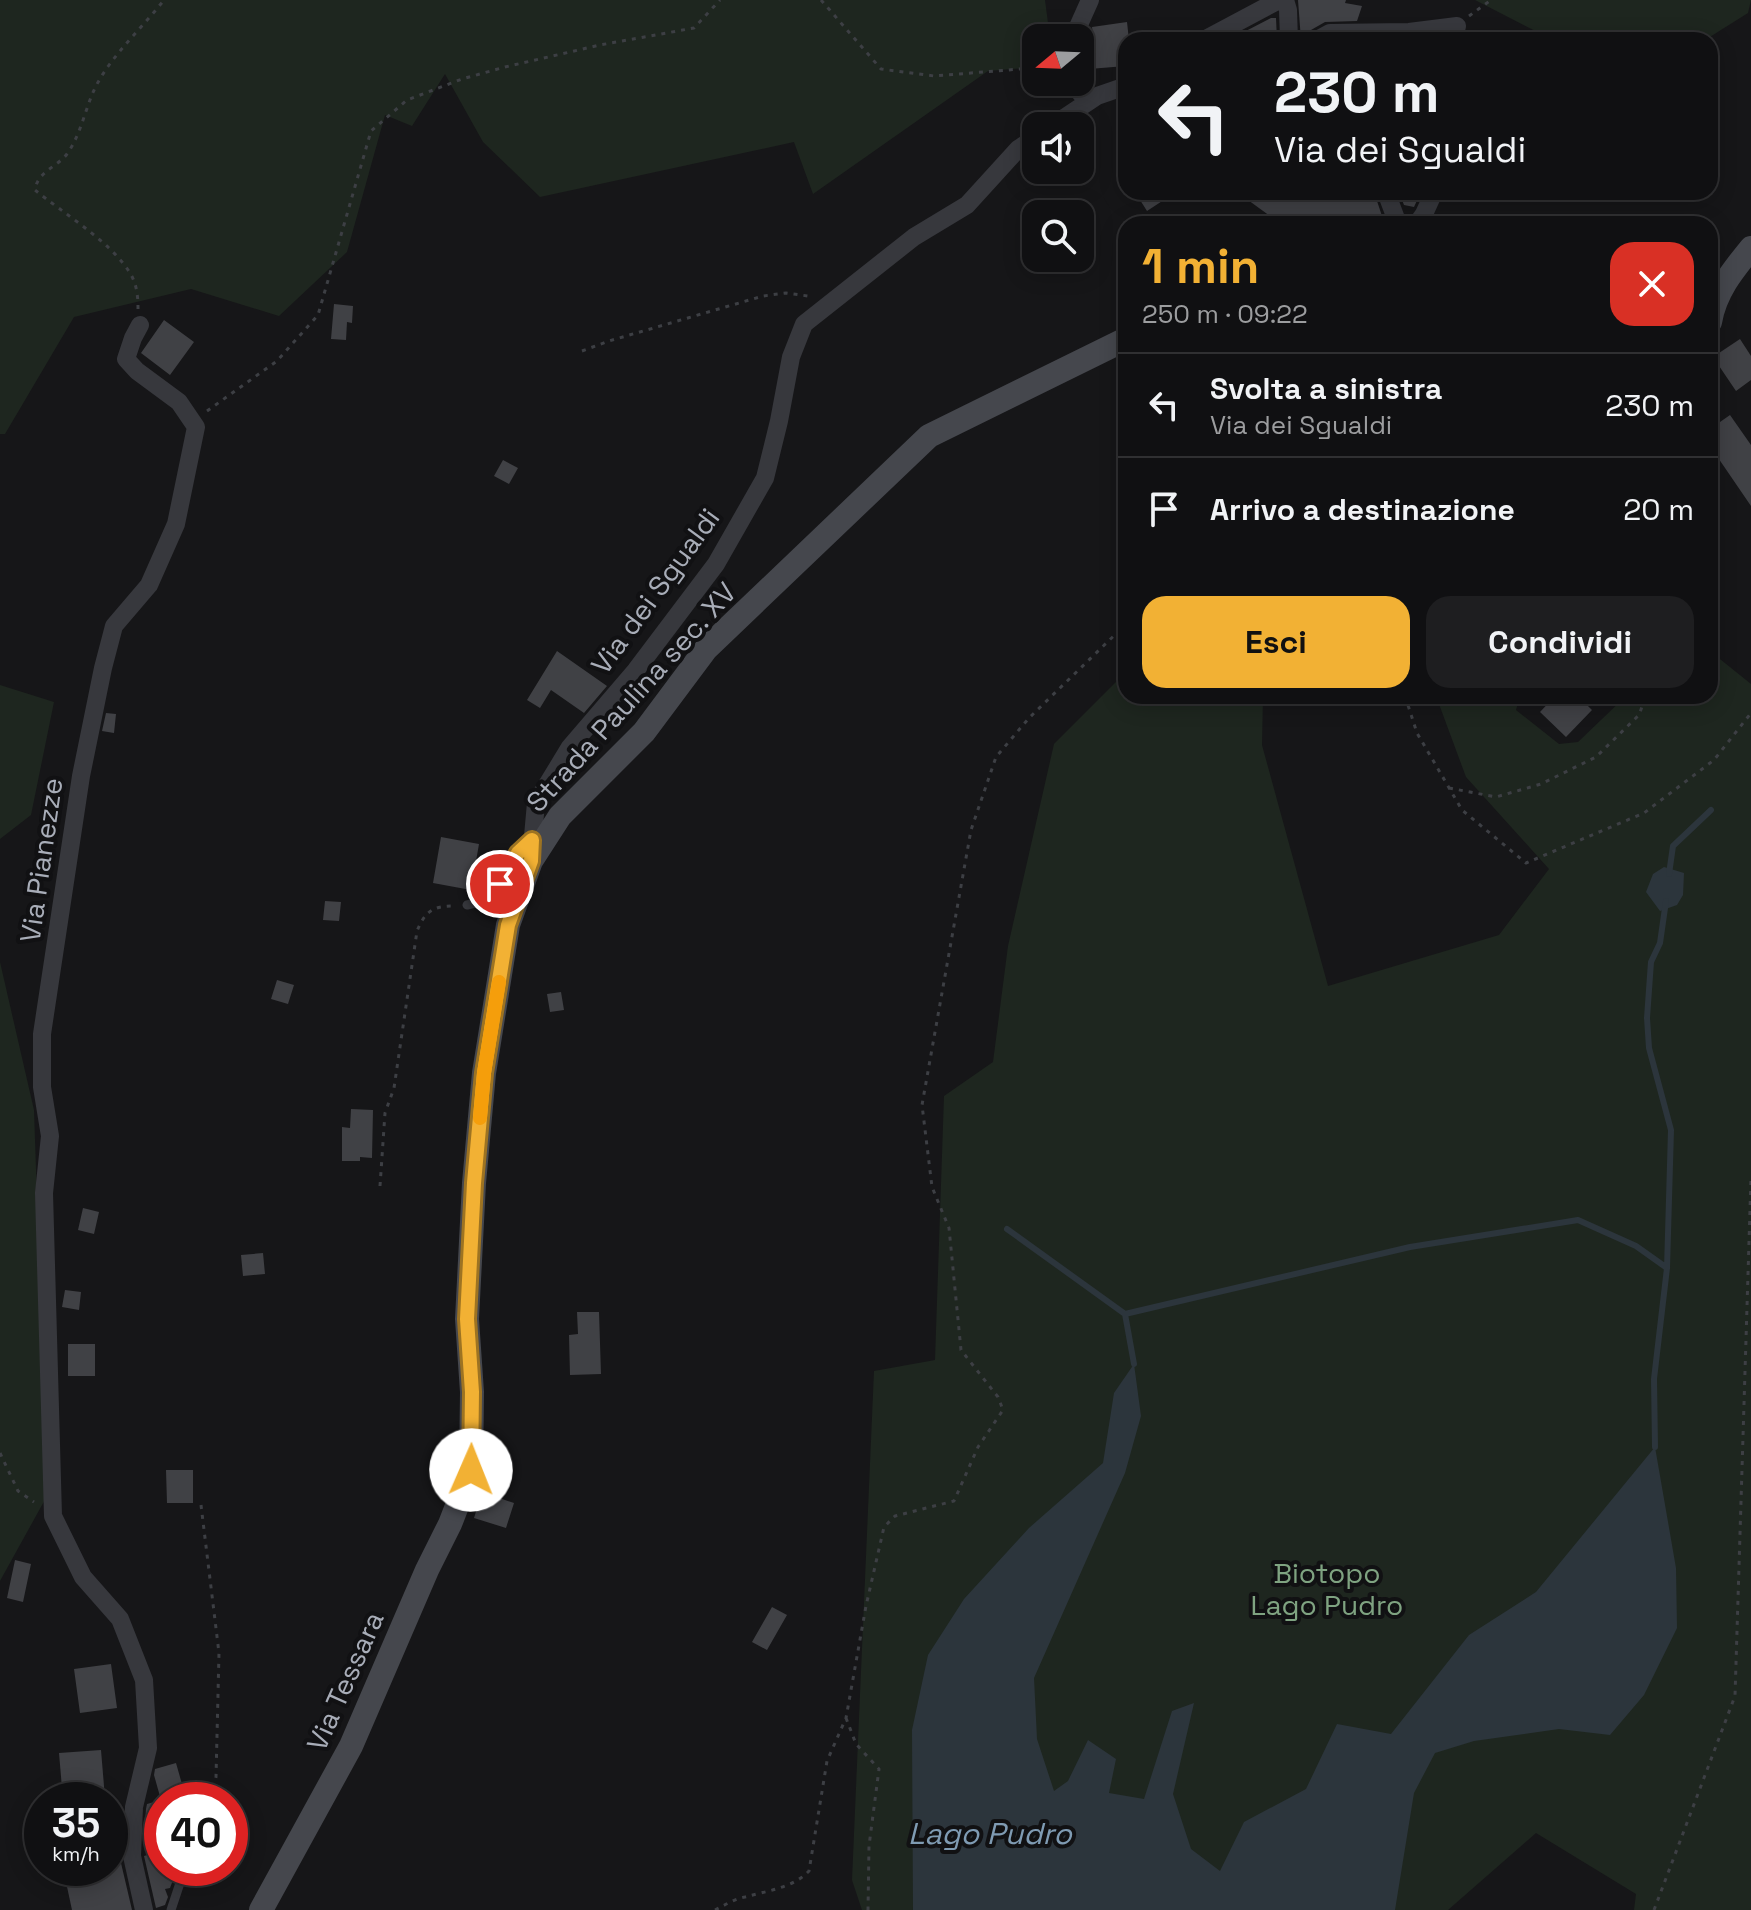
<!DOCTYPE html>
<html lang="it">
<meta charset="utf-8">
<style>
:root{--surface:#101012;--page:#1e1e20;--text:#f1f3f6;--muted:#9c9d9f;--line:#303032;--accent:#f2b134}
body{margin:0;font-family:"Space Grotesk",sans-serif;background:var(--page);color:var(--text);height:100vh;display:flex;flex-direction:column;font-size:30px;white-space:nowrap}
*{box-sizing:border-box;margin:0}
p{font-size:26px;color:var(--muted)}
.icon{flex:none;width:44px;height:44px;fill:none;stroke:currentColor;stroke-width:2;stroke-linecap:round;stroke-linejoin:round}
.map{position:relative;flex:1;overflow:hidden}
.details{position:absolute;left:1118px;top:216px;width:600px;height:488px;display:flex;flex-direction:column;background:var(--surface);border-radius:24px;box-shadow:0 4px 20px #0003,0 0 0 2px var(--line)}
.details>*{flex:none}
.banner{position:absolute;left:1118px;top:32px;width:600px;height:168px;border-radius:24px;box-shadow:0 4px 20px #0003,0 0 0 2px var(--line);background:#101012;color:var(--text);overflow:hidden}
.needle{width:52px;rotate:251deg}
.tools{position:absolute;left:1022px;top:24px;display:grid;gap:16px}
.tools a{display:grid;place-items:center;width:72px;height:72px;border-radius:16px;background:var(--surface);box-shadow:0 4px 20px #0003,0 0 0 2px var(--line);font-size:40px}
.speed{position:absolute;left:24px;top:1782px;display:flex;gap:16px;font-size:40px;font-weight:700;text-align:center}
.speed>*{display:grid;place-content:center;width:104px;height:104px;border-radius:50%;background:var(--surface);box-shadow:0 4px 20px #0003,0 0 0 2px var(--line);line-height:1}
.speed small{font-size:20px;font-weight:400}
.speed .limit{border:12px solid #d22;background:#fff;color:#111}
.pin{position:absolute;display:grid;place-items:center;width:68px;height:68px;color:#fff;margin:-34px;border:4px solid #fff;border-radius:50%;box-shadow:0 2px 8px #0007}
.me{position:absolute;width:88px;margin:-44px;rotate:1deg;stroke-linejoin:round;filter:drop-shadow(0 0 6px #0008)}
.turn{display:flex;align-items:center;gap:28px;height:168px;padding:0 24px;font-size:36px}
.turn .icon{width:104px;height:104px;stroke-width:2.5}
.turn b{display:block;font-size:56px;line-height:68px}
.round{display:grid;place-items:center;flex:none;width:84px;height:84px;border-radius:24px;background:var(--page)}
.headline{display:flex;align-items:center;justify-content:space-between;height:136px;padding:0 24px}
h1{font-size:48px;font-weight:700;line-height:60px;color:var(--accent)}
.action{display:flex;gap:16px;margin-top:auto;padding:16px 24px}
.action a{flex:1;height:92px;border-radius:24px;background:var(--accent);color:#111;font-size:32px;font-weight:700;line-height:92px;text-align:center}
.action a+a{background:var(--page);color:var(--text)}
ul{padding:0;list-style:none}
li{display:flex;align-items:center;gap:24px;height:104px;padding:0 24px;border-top:2px solid var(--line)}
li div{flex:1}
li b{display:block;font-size:30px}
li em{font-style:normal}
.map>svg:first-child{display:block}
</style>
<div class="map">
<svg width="1751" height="1910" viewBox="0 0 1751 1910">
<rect width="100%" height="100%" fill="#161618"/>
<path fill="#1e261f" d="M 0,0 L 1045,0 L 1050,38 L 1036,38 L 1036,67 L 988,71 L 813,194 L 794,142 L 540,197 L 483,142 L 445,74 L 412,126 L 385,115 L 347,252 L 279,316 L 191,289 L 74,317 L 5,434 L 0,434 Z
M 1475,0 L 1751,0 L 1748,13 L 1705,40 L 1553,40 Z
M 1710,651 L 1751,684 L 1751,1910 L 1634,1910 L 1636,1894 L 1536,1833 L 1448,1910 L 862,1910 L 852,1880 L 874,1371 L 935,1360 L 944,1096 L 993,1062 L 1008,946 L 1054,744 L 1126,672 L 1126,696 L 1263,696 L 1262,745 L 1328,986 L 1499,935 L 1549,869 L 1466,777 L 1436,696 L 1520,696 L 1516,710 L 1559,744 L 1578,742 L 1626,696 L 1710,696 Z
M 0,685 L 54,702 L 31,815 L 0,839 Z
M 0,962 L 34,1110 L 47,1496 L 0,1581 Z"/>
<path fill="#2c353c" d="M 1664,867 L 1684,873 L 1683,895 L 1677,905 L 1660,911 L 1646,892 L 1653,874 Z
M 1134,1364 L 1141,1416 L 1125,1473 L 1034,1678 L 1037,1739 L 1054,1791 L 1068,1781 L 1088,1740 L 1116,1759 L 1109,1793 L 1144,1799 L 1172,1711 L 1194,1703 L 1173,1794 L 1191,1849 L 1220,1871 L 1244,1822 L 1306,1789 L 1337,1724 L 1391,1734 L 1469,1635 L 1536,1592 L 1655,1447 L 1676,1568 L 1677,1628 L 1644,1695 L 1610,1735 L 1559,1729 L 1474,1741 L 1435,1753 L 1414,1793 L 1395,1910 L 913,1910 L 912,1730 L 928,1655 L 964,1599 L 1029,1528 L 1103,1463 L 1114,1393 Z"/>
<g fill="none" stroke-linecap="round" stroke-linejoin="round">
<path stroke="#2c353c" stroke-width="6" d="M 1669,874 L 1673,846 L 1711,810
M 1007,1229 L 1125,1314 L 1134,1364
M 1125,1314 L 1410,1247 L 1578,1220 L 1636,1246 L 1667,1268
M 1655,1447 L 1654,1379 L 1667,1268 L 1671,1130 L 1649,1048 L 1647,1018 L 1651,962 L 1660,943 L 1666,901"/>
</g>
<path fill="#404145" d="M 1298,0 L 1346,0 L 1345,3 L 1362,6 L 1357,21 L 1325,22 L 1311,30 L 1305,40 L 1301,40 Z
M 1271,18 L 1276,18 L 1277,40 L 1240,40 L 1242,33 Z
M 1127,22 L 1129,40 L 1126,40 L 1126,66 L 1089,69 L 1088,47 L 1094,46 L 1092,27 Z
M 1135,192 L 1176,192 L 1147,211 Z
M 1237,192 L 1374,192 L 1383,219 L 1379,224 L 1281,224 Z
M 1399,192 L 1421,192 L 1414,207 L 1404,205 Z
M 334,304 L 353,306 L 352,323 L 347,322 L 346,340 L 331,339 Z
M 164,320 L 194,342 L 170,375 L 141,353 Z
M 1740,339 L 1751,356 L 1751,380 L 1736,391 L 1713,357 Z
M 1730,415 L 1751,445 L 1751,506 L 1710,446 L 1710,429 Z
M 503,460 L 518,468 L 509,484 L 494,476 Z
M 557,651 L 607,686 L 584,713 L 551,690 L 540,708 L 527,700 Z
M 1555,696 L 1578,696 L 1592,710 L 1566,737 L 1540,712 Z
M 106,713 L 116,714 L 114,733 L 102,731 Z
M 441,837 L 479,844 L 471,890 L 433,883 Z
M 325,901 L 341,902 L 339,921 L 323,920 Z
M 277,980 L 294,985 L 288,1004 L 271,999 Z
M 561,992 L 564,1010 L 550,1012 L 547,994 Z
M 351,1109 L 373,1110 L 372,1158 L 360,1157 L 360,1161 L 342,1161 L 342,1127 L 350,1128 Z
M 83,1208 L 99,1212 L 94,1234 L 78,1230 Z
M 263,1253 L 265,1274 L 243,1276 L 241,1255 Z
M 65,1290 L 81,1292 L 79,1310 L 62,1307 Z
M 577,1312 L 599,1312 L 601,1374 L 570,1375 L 569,1335 L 578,1334 Z
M 68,1344 L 95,1344 L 95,1376 L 68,1376 Z
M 166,1470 L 193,1470 L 193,1503 L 167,1503 Z
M 482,1492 L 514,1503 L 506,1528 L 474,1518 Z
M 15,1560 L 31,1564 L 23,1602 L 7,1598 Z
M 772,1607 L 787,1615 L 767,1650 L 752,1642 Z
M 111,1664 L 117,1708 L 80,1713 L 74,1669 Z
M 101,1750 L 105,1798 L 63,1800 L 59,1753 Z
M 176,1763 L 186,1798 L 162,1800 L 162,1868 L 175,1868 L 176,1872 L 170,1888 L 165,1889 L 168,1897 L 165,1905 L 156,1908 L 144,1856 L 154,1853 L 145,1823 L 146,1809 L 147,1804 L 161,1800 L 154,1775 L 155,1769 Z
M 121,1863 L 132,1910 L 72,1910 L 63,1868 L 110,1868 L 110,1866 Z"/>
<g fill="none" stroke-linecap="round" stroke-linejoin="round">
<path stroke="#3d3f44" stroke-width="3" stroke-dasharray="4 6" stroke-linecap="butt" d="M 821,0 L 881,69 L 934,76 L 1020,69 L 1036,74
M 1469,16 L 1491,0
M 138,309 C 138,297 137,284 130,273 C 111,242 63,213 35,190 C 37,172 57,167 67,154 C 82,133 85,107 97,84 C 114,53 142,28 164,0
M 582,351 L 609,341 L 763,296 L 786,293 L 808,296
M 207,411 L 277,361 L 318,315 L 371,131 L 407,100 L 462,79 L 505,67 L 600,45 L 694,28 L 720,0
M 1405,696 L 1417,733 L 1462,810 L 1526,863 L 1644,813 L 1714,760 L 1751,713
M 1449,788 L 1496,797 L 1541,784 L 1596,757 L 1639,715 L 1646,696
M 380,1186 L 385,1113 L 394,1088 L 417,931 C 425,912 432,906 453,906
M 0,1453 L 18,1491 L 34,1502
M 201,1505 L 219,1653 L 216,1777 L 211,1800
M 846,1718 L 856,1744 L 879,1769 L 869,1846 L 868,1910
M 715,1910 C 725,1905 734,1899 745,1897 C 766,1891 793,1888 809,1871 L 827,1761 L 846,1718 L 866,1606 L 884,1527 L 895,1516 L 954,1501 L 978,1447 L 1003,1410 L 998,1397 L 961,1350 L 949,1228 L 932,1187 L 922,1105 L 971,830 L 996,757 L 1029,718 L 1126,624
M 1654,1910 L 1735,1696 L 1751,1177"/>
<path stroke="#37383d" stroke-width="9" d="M 467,905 L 488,900 L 518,853 L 530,843
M 171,1910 L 185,1868"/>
<path stroke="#37383d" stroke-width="18" d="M 1285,0 L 1288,10 L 1289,40
M 1073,38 L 1090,0
M 1204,40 L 1279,0
M 1317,40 L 1330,33 L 1409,32 L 1457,26 L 1453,40
M 1071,82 L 1084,97 L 1091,100
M 1052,126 L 1097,96 L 1126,86
M 1386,192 L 1398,224
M 1417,224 L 1424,214 L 1434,192
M 140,325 L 133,338 L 126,359 L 137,371 L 179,402 L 196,427 L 176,524 L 149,585 L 114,626 L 103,668 L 81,776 L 42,1034 L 42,1087 L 50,1136 L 44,1193 L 53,1516 L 83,1577 L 120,1619 L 144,1680 L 148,1748 L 134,1807 L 132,1856 L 144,1910
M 531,858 L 536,803 L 570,747 L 636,670 L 716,564 L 765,478 L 779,421 L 791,357 L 804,324 L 914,237 L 967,205 L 1018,149 L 1036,137"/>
<path stroke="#45474d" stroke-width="24" d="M 1710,322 C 1715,292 1733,270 1751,248
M 261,1910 L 351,1746 L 427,1570 L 450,1524 L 471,1470 L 472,1392 L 467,1319 L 474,1183 L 484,1073 L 508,925 L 531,861 L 560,816 L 644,732 L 706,649 L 929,436 L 1126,339"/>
</g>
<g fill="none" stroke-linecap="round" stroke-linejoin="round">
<defs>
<path id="route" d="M 471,1470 L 472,1392 L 467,1319 L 474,1183 L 484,1073 L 508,925 L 531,861 L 532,840 L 518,853 L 500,884"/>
</defs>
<use href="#route" stroke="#9d7322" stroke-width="20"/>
<use href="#route" stroke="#f2b134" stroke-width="14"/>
<path stroke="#f59e0b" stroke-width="14" d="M 480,1118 L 484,1073 L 499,982"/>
</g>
<g text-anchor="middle" stroke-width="8" stroke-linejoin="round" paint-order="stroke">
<g font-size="28" fill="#a8adb8" stroke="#111113">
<text transform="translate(655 591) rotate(-54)" y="10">Via dei Sgualdi</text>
<text transform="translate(631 697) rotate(-48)" y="10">Strada Paulina sec. XV</text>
<text transform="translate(41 860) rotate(-82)" y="10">Via Pianezze</text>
<text transform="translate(345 1681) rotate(-66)" y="10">Via Tessara</text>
</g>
<g font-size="28" fill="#7fa381" stroke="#111113">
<text x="1327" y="1583">Biotopo<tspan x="1327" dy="32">Lago Pudro</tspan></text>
</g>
<g font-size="30" font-style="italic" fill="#7f9bb3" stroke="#111113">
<text x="990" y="1844">Lago Pudro</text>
</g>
</g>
</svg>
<div class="tools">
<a><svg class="needle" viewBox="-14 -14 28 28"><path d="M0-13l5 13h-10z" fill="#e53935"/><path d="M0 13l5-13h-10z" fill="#9c9d9f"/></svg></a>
<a><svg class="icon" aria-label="sound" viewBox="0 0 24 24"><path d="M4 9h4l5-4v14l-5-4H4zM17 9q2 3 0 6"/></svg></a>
<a><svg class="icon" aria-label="search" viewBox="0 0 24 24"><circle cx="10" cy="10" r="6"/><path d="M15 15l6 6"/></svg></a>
</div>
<div class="speed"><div>35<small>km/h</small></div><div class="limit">40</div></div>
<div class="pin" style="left:500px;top:884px;background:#d93025"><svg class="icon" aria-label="arrive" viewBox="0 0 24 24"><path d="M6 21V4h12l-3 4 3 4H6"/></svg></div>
<svg class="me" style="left:471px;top:1470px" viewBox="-20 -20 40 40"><circle r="19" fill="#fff"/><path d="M0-13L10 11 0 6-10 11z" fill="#f2b134"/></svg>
<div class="banner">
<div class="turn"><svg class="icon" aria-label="left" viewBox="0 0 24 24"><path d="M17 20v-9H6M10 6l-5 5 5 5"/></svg><div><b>230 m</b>Via dei Sgualdi</div></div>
</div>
<section class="details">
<div class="headline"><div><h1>1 min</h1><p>250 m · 09:22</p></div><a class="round" style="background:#d93025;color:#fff"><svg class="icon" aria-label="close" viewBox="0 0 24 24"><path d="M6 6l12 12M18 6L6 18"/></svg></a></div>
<ul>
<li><svg class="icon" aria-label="left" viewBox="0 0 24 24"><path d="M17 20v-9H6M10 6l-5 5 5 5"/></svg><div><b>Svolta a sinistra</b><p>Via dei Sgualdi</p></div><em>230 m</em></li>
<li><svg class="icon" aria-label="arrive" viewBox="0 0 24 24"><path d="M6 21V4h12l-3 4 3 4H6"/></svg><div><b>Arrivo a destinazione</b></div><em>20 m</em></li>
</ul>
<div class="action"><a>Esci</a><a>Condividi</a></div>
</section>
</div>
